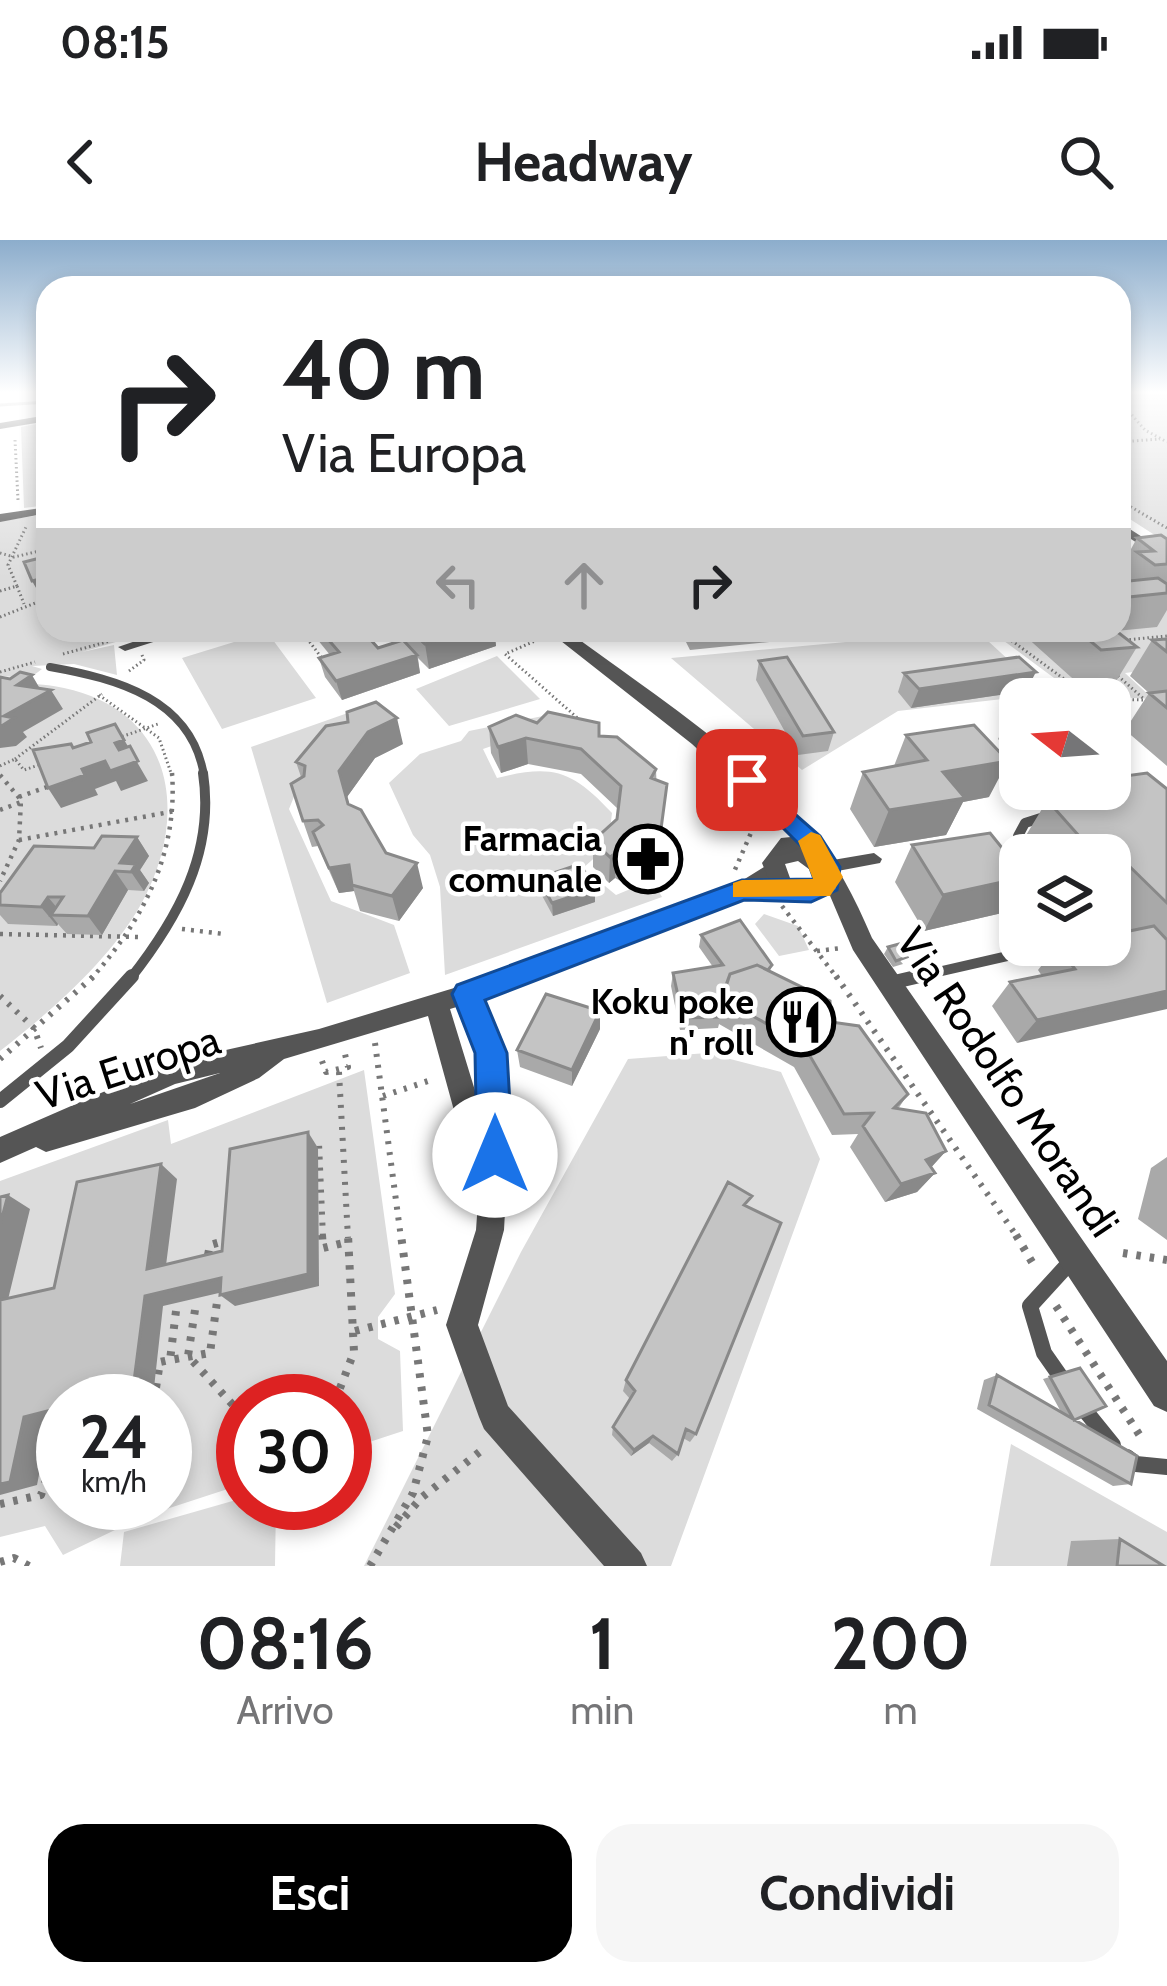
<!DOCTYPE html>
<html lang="it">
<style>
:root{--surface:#fff;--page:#f6f6f6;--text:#202124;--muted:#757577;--accent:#000}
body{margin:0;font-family:Cabin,sans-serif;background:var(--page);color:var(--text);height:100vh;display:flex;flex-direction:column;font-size:45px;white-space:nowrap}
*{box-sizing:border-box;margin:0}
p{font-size:39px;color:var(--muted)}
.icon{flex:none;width:66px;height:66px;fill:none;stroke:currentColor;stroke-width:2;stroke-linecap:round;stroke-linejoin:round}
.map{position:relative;height:1326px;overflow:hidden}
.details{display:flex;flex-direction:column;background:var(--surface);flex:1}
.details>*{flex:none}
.banner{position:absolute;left:36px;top:36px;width:1095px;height:366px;border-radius:36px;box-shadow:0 6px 18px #0003;background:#fff;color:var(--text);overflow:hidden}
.needle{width:78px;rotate:287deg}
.buttons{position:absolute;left:999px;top:438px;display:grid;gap:24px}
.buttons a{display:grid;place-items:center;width:132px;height:132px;border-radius:24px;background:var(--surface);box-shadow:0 6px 18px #0003;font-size:60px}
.speed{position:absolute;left:36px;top:1134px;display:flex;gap:24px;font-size:60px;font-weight:700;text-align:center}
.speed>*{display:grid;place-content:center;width:156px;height:156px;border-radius:50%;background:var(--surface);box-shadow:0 6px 18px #0003;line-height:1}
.speed small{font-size:30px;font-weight:400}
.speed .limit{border:18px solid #d22;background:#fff;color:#111}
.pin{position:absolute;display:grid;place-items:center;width:102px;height:102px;color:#fff;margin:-51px;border-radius:24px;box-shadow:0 6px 18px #0006}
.me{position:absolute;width:132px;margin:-66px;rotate:0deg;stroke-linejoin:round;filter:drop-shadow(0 0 9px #0008)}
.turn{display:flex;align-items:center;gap:42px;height:252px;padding:0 48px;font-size:54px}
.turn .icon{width:156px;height:156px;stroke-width:2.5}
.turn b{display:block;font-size:84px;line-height:102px}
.lanes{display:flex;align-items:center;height:114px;padding:0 48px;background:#0003;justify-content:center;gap:60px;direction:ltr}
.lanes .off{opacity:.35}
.eta{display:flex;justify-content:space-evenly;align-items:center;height:204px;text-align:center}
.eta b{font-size:72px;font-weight:700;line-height:84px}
.cta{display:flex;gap:24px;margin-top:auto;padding:24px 48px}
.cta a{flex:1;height:138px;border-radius:36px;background:var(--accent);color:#fff;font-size:48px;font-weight:700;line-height:138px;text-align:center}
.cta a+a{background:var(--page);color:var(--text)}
.status{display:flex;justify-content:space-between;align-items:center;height:84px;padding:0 60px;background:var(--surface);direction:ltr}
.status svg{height:33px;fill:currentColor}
header{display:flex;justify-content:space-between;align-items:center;height:156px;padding:0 48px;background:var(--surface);font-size:54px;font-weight:700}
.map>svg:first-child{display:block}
</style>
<div class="status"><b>08:15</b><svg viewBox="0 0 49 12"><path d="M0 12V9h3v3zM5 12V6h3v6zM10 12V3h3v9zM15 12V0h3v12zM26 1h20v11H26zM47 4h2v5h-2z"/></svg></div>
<header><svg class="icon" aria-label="back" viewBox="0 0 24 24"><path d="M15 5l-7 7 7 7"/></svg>Headway<svg class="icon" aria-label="search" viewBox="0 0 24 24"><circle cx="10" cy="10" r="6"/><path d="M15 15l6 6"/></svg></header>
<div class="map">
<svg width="1167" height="1326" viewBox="0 0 1167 1326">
<rect width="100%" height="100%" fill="#fff"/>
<path fill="#dcdcdc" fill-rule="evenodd" d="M 1167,152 L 1167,303 L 1119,272 L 1119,153 Z
M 48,182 L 48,265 L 24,268 L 21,187 Z
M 48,274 L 48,390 L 156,390 L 82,412 L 114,405 L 117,435 L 74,424 L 32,426 L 42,429 L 30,438 L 0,436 L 0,281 Z
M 1119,334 L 1167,370 L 1167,428 L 1125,433 L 1153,459 L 1077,455 L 1000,398 L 1014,395 L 1010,390 L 1119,390 Z
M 976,390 L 1046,454 L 898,471 L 802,530 L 671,418 Z
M 267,392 L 316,458 L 222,489 L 182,418 Z
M 497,416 L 540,459 L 449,486 L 416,449 Z
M 0,442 C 21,444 44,443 64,448 C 176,472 190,578 140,666 C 108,722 50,772 0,811 Z
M 379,462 L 396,478 L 300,542 L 289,569 L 331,661 L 394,685 L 410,733 L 327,763 L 251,507 Z
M 558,473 L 590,498 L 518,497 L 483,509 L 497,538 C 553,524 572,530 612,573 L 608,606 L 583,628 L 616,655 L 652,640 L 662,657 L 445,735 L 440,647 L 430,615 L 413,595 L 389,543 L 420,514 L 461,501 L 469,491 Z
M 764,674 L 798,686 L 809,710 L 779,716 L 755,684 Z
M 707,813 L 781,832 L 820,919 L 671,1326 L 364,1326 L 521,1012 L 628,819 Z
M 364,830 L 395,1054 L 378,1077 L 378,1099 L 400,1111 L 403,1191 L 345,1210 L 345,1161 L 243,1161 L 243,1244 L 142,1277 L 63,1315 L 45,1286 L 0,1297 L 0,941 L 168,880 L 171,904 ZM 63,1161 L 165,1161 L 165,1263 L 63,1263 Z
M 1011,1204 L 1167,1292 L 1167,1326 L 990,1326 Z
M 243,1258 L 243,1263 L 276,1263 L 275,1326 L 120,1326 L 124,1292 Z"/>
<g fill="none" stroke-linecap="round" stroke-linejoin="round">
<path stroke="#a3a3a3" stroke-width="3" d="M 0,165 L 48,162"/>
<path stroke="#777" stroke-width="3" stroke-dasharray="1.5 3" stroke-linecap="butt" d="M 1130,152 L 1124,166 L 1145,190 L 1167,202
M 15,200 L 18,260
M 1119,202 L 1160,199
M 1119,260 L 1167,288
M 0,313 L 14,317 L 48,309
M 17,346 L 8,325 L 26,287
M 0,351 L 17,346 L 24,364
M 0,377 L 48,358
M 997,390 L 1086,455 L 1104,459
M 491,393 L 503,397 L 522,390
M 542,398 L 505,414 L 582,482
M 1125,400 L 1167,396
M 63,414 L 110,401
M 324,421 L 306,397 L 328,390
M 129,431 L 144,420 L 142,415
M 0,432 L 35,422
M 1118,436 L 1145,460
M 99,455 L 159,498 L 172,536
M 1110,459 L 1143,460
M 118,498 L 158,484
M 15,519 L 102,454
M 0,526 L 15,519 L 24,530 L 39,525"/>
<path stroke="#777" stroke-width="4.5" stroke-dasharray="3 6" stroke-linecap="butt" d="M 0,535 L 21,560 L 19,600 L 0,641
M 724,552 L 754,586 L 734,632
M 19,557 L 47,547
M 0,570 L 21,562
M 19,600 L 175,571
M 782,666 L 838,739
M 182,689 L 224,694
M 0,694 L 138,697
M 817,711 L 842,708
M 91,739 C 143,680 178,614 172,533"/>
<path stroke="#777" stroke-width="6" stroke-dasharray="3 8" stroke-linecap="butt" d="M 836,736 L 1018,998
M 0,756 L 34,788 L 41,808
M 375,803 L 401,998
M 0,819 L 94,736
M 322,821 L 326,832 L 348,827 L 345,814
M 339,832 L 348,998
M 383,856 L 428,841
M 311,905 L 319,903 L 323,998"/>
<path stroke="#777" stroke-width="8" stroke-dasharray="4.5 9" stroke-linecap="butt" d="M 322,995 L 323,1008 L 347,1002
M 1016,995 L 1036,1029
M 1123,1013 L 1167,1020
M 208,1015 L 210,1005 L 224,1001
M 1056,1066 L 1144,1202
M 195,1070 L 188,1116 L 243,1176
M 176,1071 L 170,1120 L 210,1113 L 217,1062
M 355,1091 L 437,1070
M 154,1161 L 160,1122 L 169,1120
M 335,1161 L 354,1112 L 348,995
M 0,1264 L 41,1255 L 63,1188
M 396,1287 L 421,1258 L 486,1207
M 0,1322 L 14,1318 L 29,1326
M 370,1326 L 413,1253 L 428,1196 L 401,995"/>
<path stroke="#555" stroke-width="8" d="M 50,427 C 118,439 192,459 204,536"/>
<path stroke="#555" stroke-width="10" d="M 1021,615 L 1018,596 L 1025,583 L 1047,576
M 130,739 C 178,678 215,612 203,533
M 907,739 L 1056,705"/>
<path stroke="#555" stroke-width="14" d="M 890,743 L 920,736
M 0,861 L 68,806 L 132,736"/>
<path stroke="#555" stroke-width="16" d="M 1065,1143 L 1044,1113 L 1030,1066 L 1073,1019
M 1079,1163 L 1113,1205
M 1127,1217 L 1136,1224 L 1167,1227"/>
<path fill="#555" fill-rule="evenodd" d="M 874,613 L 882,619 L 880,623 L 827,633 L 819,627 L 827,621 Z"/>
<path fill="#555" fill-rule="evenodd" d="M 48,267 L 48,273 L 0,282 L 0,274 Z
M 1119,282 L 1167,313 L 1167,323 L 1119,291 Z
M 168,390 L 191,390 L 125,411 L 118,407 Z
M 772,622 L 782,629 L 779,634 L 749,655 L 481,759 L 503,813 L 510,878 L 504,990 L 478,1085 L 508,1166 L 641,1313 L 647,1326 L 604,1326 L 484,1189 L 479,1177 L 446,1085 L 476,990 L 481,918 L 458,885 L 428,776 L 284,819 L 259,838 L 195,868 L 46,912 L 36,907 L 0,923 L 0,897 L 172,822 L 319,789 L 464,745 L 735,645 ZM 460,766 L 479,813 L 484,880 L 450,769 ZM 220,833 L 130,864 L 175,844 Z"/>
<path fill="#555" fill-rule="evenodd" d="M 48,175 L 48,181 L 0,189 L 0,183 Z
M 547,390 L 566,390 C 643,447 747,514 808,587 C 836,621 855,658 872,698 L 1167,1121 L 1167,1172 L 1154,1166 L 853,710 L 828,651 L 811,661 L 773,650 L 762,623 L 781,598 L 791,597 L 692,504 ZM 798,621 L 817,635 L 807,642 L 790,638 L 785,624 Z"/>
</g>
<path fill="#a9a9a9" d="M 1137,298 L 1167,299 L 1167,370 L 1157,387 L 1116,391 L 1137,407 L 1115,443 L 1081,446 L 1024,395 L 1026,390 L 1119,390 L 1119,342 L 1124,336 L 1119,331 Z
M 315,390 L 362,390 L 378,408 L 402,400 L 391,394 L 390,390 L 494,390 L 496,406 L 429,429 L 418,418 L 420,433 L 342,460 L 325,437 L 319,418 L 330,415 L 317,399 Z
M 684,390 L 889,390 L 690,410 L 683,396 Z
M 1167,399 L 1167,526 L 1125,490 L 1149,453 L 1130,436 L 1152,400 Z
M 759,421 L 834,492 L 828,511 L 798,515 L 756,440 Z
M 904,433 L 1026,451 L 911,468 L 898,452 Z
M 1020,461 L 1020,520 L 998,499 L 1017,462 Z
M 537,483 L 599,496 L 656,529 L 659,614 L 656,615 L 655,630 L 630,646 L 615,638 L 609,643 L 593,627 L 593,601 L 617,579 L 618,569 L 581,534 L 528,524 L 501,533 L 491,513 L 489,487 Z
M 906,495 L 989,557 L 963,562 L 946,595 L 874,607 L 850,569 L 863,532 L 894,526 Z
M 403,504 L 375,518 L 347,557 L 349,564 L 386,613 L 423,648 L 399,681 L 360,671 L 354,651 L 339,653 L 318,606 L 312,607 L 303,581 L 301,537 L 296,522 Z
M 1054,549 L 1167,549 L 1167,699 L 1017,803 L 992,766 L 1010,742 L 1042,736 L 1038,730 L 1057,706 L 1127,691 L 1110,673 L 1110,615 L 1039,615 L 1025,597 Z
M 137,597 L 149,616 L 140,630 L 149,643 L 144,651 L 128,650 L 102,695 L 67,694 L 58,684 L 57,686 L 8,684 L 0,675 L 0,653 L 94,608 Z
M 912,605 L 1020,638 L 1020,646 L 1002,673 L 924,691 L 895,642 Z
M 538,638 L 595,662 L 553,676 L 539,650 Z
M 701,695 L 772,725 L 770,731 L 831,782 L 908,854 L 898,869 L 946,911 L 931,927 L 935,933 L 917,952 L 885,962 L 850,907 L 858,894 L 832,895 L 794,827 L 719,784 L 718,788 L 680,790 L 671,746 L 673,733 L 713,727 L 699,707 Z
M 888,707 L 903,724 L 893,727 L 884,714 Z
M 600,789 L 572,846 L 520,827 L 517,810 Z
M 1167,917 L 1167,1000 L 1138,979 L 1151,928 Z
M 747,966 L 696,1194 L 690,1202 L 683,1198 L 678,1214 L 672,1221 L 649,1203 L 631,1216 L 612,1195 L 613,1187 L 630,1159 L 623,1151 L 626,1140 Z
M 1080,1128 L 1075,1180 L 1131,1244 L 1113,1246 L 977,1169 L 984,1140 L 997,1135 L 1061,1172 L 1043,1139 Z
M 1120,1299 L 1164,1326 L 1067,1326 L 1071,1301 Z"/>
<path fill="#898989" d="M 48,337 L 48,350 L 39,353 L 32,341 Z
M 468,390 L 494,390 L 496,406 L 429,429 L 425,404 Z
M 417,415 L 420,433 L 342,460 L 336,441 Z
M 1036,432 L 1026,451 L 911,468 L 919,449 Z
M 32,435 L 43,454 L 51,450 L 63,469 L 23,492 L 27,497 L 16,506 L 0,508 L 0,487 L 17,445 Z
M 397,478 L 403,504 L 375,518 L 347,557 L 339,531 L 368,492 Z
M 115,484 L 148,541 L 121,551 L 116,541 L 95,549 L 98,555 L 61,568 L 48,548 L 82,529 L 115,503 Z
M 526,498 L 528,524 L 501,533 L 498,507 Z
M 1008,521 L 989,557 L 963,562 L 946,595 L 874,607 L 889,570 L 943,532 Z
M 667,544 L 659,614 L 656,615 L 655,630 L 630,646 L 632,621 L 653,592 Z
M 137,597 L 149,616 L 140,630 L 149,643 L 144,651 L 131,632 L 120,623 Z
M 616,613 L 615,638 L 609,643 L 610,617 Z
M 1121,618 L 1110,632 L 1110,620 Z
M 417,623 L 423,648 L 399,681 L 392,656 Z
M 349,625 L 354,651 L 339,653 L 329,628 Z
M 115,631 L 128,650 L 102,695 L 88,676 Z
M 1020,638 L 1020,646 L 1002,673 L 924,691 L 943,655 Z
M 595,649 L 595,662 L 553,676 L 552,663 Z
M 48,657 L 63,675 L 51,675 L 58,684 L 57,686 L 41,667 Z
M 1167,751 L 1167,769 L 1017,803 L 1037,780 Z
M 600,771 L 600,789 L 572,846 L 572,830 Z
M 308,892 L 318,908 L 319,1046 L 235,1066 L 220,1055 Z
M 946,911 L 928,931 L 926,920 Z
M 161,924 L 177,939 L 164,1041 L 147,1029 Z
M 935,933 L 917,952 L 885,962 L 901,944 Z
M 8,955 L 30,969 L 4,1076 L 0,1074 L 0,985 Z
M 221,1038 L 236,1049 L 163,1066 L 153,1157 L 137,1161 L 87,1161 L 145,1056 Z
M 63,1167 L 63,1180 L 49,1184 L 37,1245 L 0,1255 L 0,1244 L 24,1177 Z
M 653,1196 L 649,1203 L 631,1216 L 634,1210 Z"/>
<path fill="#c4c4c4" stroke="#898989" stroke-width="3" d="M 1161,295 L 1167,299 L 1167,324 L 1155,325 L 1137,312 L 1154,311 L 1137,298 Z
M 48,316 L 48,337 L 32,341 L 24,322 Z
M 1158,338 L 1167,344 L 1167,353 L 1119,358 L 1119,342 Z
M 320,390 L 362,390 L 378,408 L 403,400 L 417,415 L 336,441 L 319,418 L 339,412 Z
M 418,390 L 468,390 L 425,404 L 412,392 Z
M 1077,390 L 1115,390 L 1137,407 L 1101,410 Z
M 1167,399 L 1167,412 L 1152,400 Z
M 787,417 L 834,492 L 803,496 L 759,421 Z
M 1019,417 L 1036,432 L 919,449 L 904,433 Z
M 20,432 L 32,435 L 17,445 L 51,450 L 4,476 L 14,478 L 0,487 L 0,437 L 10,439 Z
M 1167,451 L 1167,468 L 1149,453 Z
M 1081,452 L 1089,459 L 1035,459 Z
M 376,462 L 397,478 L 368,492 L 339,531 L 348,564 L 361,570 L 386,613 L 417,623 L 392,656 L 352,645 L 349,625 L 329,628 L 313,592 L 323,585 L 318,580 L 303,581 L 291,544 L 304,536 L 305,526 L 296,522 L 326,486 L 348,482 L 347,472 Z
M 548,472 L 599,483 L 599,496 L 617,497 L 656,529 L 651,538 L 667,544 L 661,589 L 653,592 L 657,604 L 632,621 L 616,613 L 610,617 L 593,601 L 617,579 L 621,546 L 581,509 L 526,498 L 498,507 L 489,487 L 516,475 L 537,483 Z
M 115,484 L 124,500 L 115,503 L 119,510 L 130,506 L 138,521 L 110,531 L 105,521 L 82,529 L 85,535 L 48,548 L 33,510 L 71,504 L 73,508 L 91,502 L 87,493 Z
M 974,485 L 1008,521 L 943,532 L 965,558 L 889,570 L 863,532 L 927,520 L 906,495 Z
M 1147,533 L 1167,549 L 1167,663 L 1121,618 L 1110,620 L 1110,615 L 1096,615 L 1047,560 L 1067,556 L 1061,549 L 1110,549 L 1110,538 Z
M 990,593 L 1020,630 L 1020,638 L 943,655 L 912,605 Z
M 102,596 L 137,597 L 120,623 L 136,624 L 131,632 L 115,631 L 88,676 L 51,675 L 63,657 L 48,657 L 41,667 L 0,665 L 0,653 L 34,606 L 94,608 Z
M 580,624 L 595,649 L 552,663 L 538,638 Z
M 740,680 L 772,725 L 768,730 L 757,725 L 730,734 L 726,745 L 723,745 L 718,777 L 683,778 L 673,733 L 723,725 L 701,695 Z
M 1154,686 L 1167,700 L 1167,751 L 1037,780 L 1010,742 L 1075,729 L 1057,706 L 1110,705 L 1110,695 Z
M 899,704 L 907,717 L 896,721 L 888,707 Z
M 757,725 L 830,761 L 831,782 L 859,786 L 908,854 L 894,868 L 926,873 L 946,911 L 926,920 L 935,933 L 901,944 L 863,886 L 873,873 L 844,874 L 803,804 L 722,759 L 730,734 Z
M 546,754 L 600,771 L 572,830 L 517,810 Z
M 308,892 L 308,1034 L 220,1055 L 221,1038 L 145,1056 L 133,1149 L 87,1161 L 63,1161 L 63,1167 L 24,1177 L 10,1242 L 0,1244 L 0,1060 L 54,1048 L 77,942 L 161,924 L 147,1029 L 222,1011 L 230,909 Z
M 728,942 L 752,956 L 744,965 L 781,983 L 696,1194 L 686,1189 L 678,1214 L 653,1196 L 634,1210 L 613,1187 L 635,1151 L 626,1140 Z
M 8,955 L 0,985 L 0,957 Z
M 1080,1128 L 1106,1166 L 1074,1180 L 1050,1137 Z
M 997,1135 L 1137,1216 L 1131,1244 L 989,1165 Z
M 1120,1299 L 1164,1326 L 1117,1326 Z"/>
<linearGradient id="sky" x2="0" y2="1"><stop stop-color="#8cadcc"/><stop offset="0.45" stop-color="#fff"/><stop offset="1" stop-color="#fff" stop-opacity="0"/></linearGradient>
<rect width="1167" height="338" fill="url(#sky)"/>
<path fill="#1a73e8" stroke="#114b97" stroke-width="3" d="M 747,532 L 820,596 L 840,627 L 837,650 L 811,662 L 744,660 L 485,760 L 507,813 L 513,915 L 507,927 L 495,932 L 483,927 L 477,915 L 475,813 L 452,754 L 457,745 L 742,640 L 814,639 L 803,608 L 735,540 Z"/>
<path fill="#f59e0b" d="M 811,592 L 820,595 L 843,637 L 830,656 L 733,657 L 733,643 L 742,640 L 813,639 L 798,601 Z"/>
<defs>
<symbol id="pharmacy-ring" viewBox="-11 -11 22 22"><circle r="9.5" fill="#fff" stroke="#000" stroke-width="1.5"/><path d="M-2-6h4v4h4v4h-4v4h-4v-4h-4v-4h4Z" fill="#000"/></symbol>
<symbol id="restaurant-ring" viewBox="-11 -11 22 22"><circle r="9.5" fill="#fff" stroke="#000" stroke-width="1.5"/><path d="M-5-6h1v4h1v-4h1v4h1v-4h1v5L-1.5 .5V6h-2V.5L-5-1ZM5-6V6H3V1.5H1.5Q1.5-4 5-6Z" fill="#000"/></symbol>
</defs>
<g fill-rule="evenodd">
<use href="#pharmacy-ring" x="610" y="581" width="76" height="76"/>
<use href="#restaurant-ring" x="763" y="744" width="76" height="76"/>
</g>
<g text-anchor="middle" stroke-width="9" stroke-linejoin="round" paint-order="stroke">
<g font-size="36" font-weight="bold" fill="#000" stroke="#fff" text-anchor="end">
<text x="602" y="611">Farmacia<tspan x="602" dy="41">comunale</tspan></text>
<text x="754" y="774">Koku poke<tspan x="754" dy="41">n' roll</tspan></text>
</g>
<g font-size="42" fill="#000" stroke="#fff">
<text transform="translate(128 827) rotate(-18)" y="15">Via Europa</text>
<text transform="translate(1008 842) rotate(56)" y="15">Via Rodolfo Morandi</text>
</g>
</g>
</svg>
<div class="buttons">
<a><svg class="needle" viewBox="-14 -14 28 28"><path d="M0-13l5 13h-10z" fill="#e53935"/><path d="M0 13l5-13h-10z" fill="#757577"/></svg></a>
<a><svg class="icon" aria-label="layers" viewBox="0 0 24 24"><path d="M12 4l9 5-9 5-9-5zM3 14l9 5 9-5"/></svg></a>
</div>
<div class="speed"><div>24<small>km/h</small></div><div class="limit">30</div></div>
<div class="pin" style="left:747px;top:540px;background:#d93025"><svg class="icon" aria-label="arrive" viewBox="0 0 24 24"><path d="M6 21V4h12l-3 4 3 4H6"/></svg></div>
<svg class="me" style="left:495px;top:915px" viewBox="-20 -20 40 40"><circle r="19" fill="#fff"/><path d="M0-13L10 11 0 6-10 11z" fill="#1a73e8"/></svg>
<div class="banner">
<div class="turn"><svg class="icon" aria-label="right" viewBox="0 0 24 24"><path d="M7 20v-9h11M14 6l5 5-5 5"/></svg><div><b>40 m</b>Via Europa</div></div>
<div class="lanes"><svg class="icon off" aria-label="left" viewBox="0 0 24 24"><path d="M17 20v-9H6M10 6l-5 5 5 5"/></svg><svg class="icon off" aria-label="ahead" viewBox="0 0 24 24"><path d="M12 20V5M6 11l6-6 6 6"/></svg><svg class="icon" aria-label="right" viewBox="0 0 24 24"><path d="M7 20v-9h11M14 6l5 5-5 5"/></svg></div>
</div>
</div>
<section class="details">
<div class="eta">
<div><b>08:16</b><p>Arrivo</p></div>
<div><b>1</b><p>min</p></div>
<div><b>200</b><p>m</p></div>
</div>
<div class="cta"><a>Esci</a><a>Condividi</a></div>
</section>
